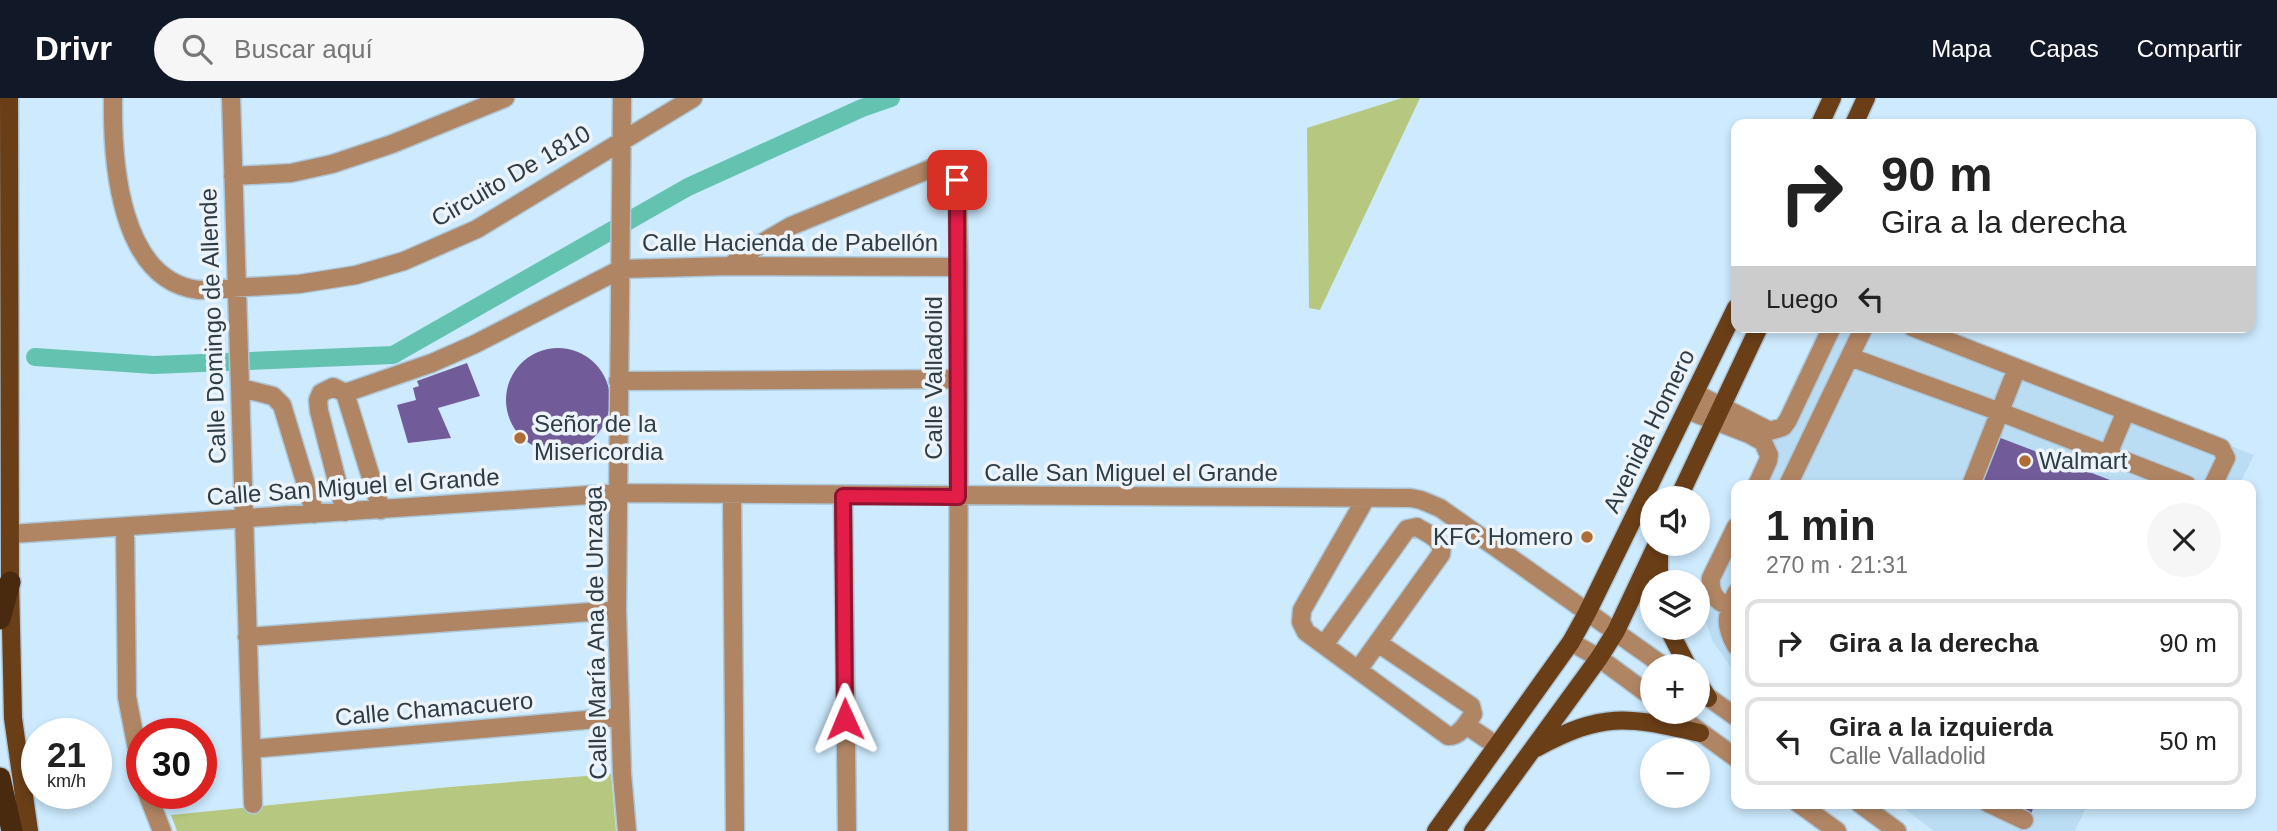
<!DOCTYPE html>
<html lang="es">
<meta charset="utf-8">
<style>
:root{--surface:#fff;--page:#f6f6f6;--text:#222;--muted:#767676;--line:#e0e0e0;--accent:#111827}
body{margin:0;font-family:Helvetica,sans-serif;background:var(--page);color:var(--text);height:100vh;display:flex;flex-direction:column;font-size:26px;white-space:nowrap}
*{box-sizing:border-box;margin:0}
p{font-size:23px;color:var(--muted)}
.icon{flex:none;width:38px;height:38px;fill:none;stroke:currentColor;stroke-width:2;stroke-linecap:round;stroke-linejoin:round}
.map{position:relative;flex:1;overflow:hidden}
.sheet{position:absolute;left:1731px;top:382px;width:525px;height:329px;display:flex;flex-direction:column;background:var(--surface);border-radius:14px;box-shadow:0 4px 10px #0003}
.sheet>*{flex:none}
.banner{position:absolute;left:1731px;top:21px;width:525px;height:214px;border-radius:14px;box-shadow:0 4px 10px #0003;background:#fff;color:var(--text);overflow:hidden}
.tools{position:absolute;left:1640px;top:388px;display:grid;gap:14px}
.tools a{display:grid;place-items:center;width:70px;height:70px;border-radius:50%;background:var(--surface);box-shadow:0 4px 10px #0003;font-size:35px}
.speed{position:absolute;left:21px;top:620px;display:flex;gap:14px;font-size:35px;font-weight:700;text-align:center}
.speed>*{display:grid;place-content:center;width:91px;height:91px;border-radius:50%;background:var(--surface);box-shadow:0 4px 10px #0003;line-height:1}
.speed small{font-size:18px;font-weight:400}
.speed .limit{border:10px solid #d22;background:#fff;color:#111}
.pin{position:absolute;display:grid;place-items:center;width:60px;height:60px;color:#fff;margin:-30px;border-radius:14px;box-shadow:0 4px 10px #0006}
.me{position:absolute;width:77px;margin:-38px;rotate:359deg;stroke-linejoin:round;filter:drop-shadow(0 0 5px #0008)}
.turn{display:flex;align-items:center;gap:24px;height:147px;padding:0 35px;font-size:32px}
.turn .icon{width:91px;height:91px;stroke-width:2.5}
.turn b{display:block;font-size:49px;line-height:60px}
.then{display:flex;align-items:center;height:66px;padding:0 35px;background:#0003;gap:14px;font-size:26px}
.round{display:grid;place-items:center;flex:none;width:74px;height:74px;border-radius:37px;background:var(--page)}
.headline{display:flex;align-items:center;justify-content:space-between;height:119px;padding:0 35px}
h1{font-size:42px;font-weight:700;line-height:52px}
ul{padding:0;list-style:none}
li{display:flex;align-items:center;gap:21px;height:88px;margin:0 14px 10px;padding:0 21px;border:4px solid var(--line);border-radius:14px}
li div{flex:1}
li b{display:block;font-size:26px}
li em{font-style:normal}
header{display:flex;align-items:center;gap:42px;box-sizing:border-box;height:98px;padding:0 35px;background:var(--accent);color:#fff}
header strong{font-size:33px}
nav{display:flex;gap:38px;margin-inline-start:auto;font-size:24px}
.search{width:490px;height:63px;background:var(--page);display:flex;align-items:center;gap:18px;box-sizing:border-box;padding:0 24px;border-radius:38px;color:var(--muted);font-size:26px}
.map>svg:first-child{display:block}
</style>
<header>
<strong>Drivr</strong>
<div class="search"><svg class="icon" aria-label="search" viewBox="0 0 24 24"><circle cx="10" cy="10" r="6"/><path d="M15 15l6 6"/></svg>Buscar aquí</div>
<nav><a>Mapa</a><a>Capas</a><a>Compartir</a></nav>
</header>
<div class="map">
<svg width="2277" height="733" viewBox="0 0 2277 733">
<rect width="100%" height="100%" fill="#cdeafe"/>
<path fill="#bbddf4" d="M 1827,229 L 1927,229 L 2254,357 L 2239,387 L 1751,387 Z
M 1736,417 L 1736,576 L 1713,544 L 1704,518 L 1701,495 L 1702,487 Z
M 1897,705 L 2088,705 L 2075,733 L 1934,733 Z"/>
<path fill="#b6c780" d="M 1402,0 L 1420,0 L 1320,212 L 1309,210 L 1307,30 Z
M 611,676 L 616,733 L 177,733 L 171,717 L 450,689 Z"/>
<g fill="none" stroke-linecap="round" stroke-linejoin="round">
<path stroke="#63c3b0" stroke-width="18" d="M 35,259 L 154,267 L 393,257 L 688,89 L 862,10 L 891,0"/>
</g>
<path fill="#715c99" d="M506 302a52 52 0 1 1 104 0a52 52 0 1 1-104 0Z
M 467,265 L 480,298 L 438,310 L 451,340 L 408,345 L 397,307 L 416,302 L 413,290 L 419,288 L 417,283 Z
M 1998,339 L 2123,387 L 1979,387 Z
M 2004,705 L 2035,705 L 2031,716 Z"/>
<g fill="none" stroke-linecap="round" stroke-linejoin="round">
<defs>
<path id="minor" d="M 113,0 C 112,62 119,183 199,192 L 299,186 L 356,177 L 404,163 L 477,131 L 693,0
M 231,0 L 253,706
M 622,0 L 617,512 L 622,676 L 627,733
M 233,78 L 291,75 L 332,66 L 392,46 L 505,0
M 730,168 L 762,145 L 791,128 L 930,71 C 942,68 950,72 957,82 L 959,169 L 958,733
M 1912,229 L 2221,350 L 2226,360 L 2213,387
M 1850,259 L 2000,314 L 2187,387
M 618,283 L 959,281
M 241,290 L 273,298 L 282,307 L 315,416
M 345,295 L 432,265 L 475,246 L 621,171 L 730,168 L 959,169
M 1695,295 L 1770,333 L 1783,329 L 1788,322 L 1832,229
M 1687,312 L 1749,336 L 1763,344 L 1769,357 L 1768,363 L 1757,387
M 2108,356 L 2126,313
M 1788,387 L 1864,229
M 1971,387 L 2017,270
M 732,397 L 735,733
M 843,398 L 847,733
M 1366,400 L 1302,512 L 1301,524 L 1306,534 L 1448,638 C 1460,639 1467,625 1473,616 L 1471,608 L 1378,545
M 345,414 L 319,313 L 318,302 L 321,295 L 333,289 L 345,295 L 381,412
M 125,429 L 127,599 L 142,677
M 1736,429 L 1711,480 C 1709,499 1720,506 1736,511
M 11,436 L 618,395 L 1411,400 L 1421,402 L 1440,410 L 1665,569
M 1736,495 C 1726,516 1724,527 1736,548
M 247,539 L 617,512
M 1571,544 L 1599,560 L 1652,599
M 1324,547 L 1407,431 L 1417,429 C 1428,436 1444,441 1441,456 L 1358,572
M 1698,592 L 1736,619
M 1673,614 L 1736,660
M 1466,627 L 1497,648
M 252,651 L 620,619
M 147,695 L 162,733
M 1798,705 L 1837,733
M 1859,705 L 1897,733
M 1988,705 L 2024,722"/>
<path id="major" d="M 9,0 L 10,484 L 13,620 L 29,733
M 1820,26 L 1832,0
M 1854,26 L 1866,0
M 1678,401 L 1759,229
M 1659,485 L 1659,450
M 1668,530 L 1688,569
M 1698,584 L 1708,600
M 1536,650 C 1605,613 1627,619 1700,635
M 1436,733 L 1571,544 L 1587,515 L 1736,210
M 1473,733 L 1599,560 L 1616,533 L 1657,446"/>
<path id="highway" d="M 0,521 L 10,484
M 0,680 L 12,733"/>
</defs>
<use href="#minor" stroke="#adc7d9" stroke-width="21"/>
<use href="#major" stroke="#adc7d9" stroke-width="21"/>
<use href="#highway" stroke="#adc7d9" stroke-width="24"/>
<use href="#minor" stroke="#b08564" stroke-width="18"/>
<use href="#major" stroke="#6a3f18" stroke-width="18"/>
<use href="#highway" stroke="#4a2a0e" stroke-width="21"/>
</g>
<g fill="none" stroke-linecap="round" stroke-linejoin="round">
<defs>
<path id="route" d="M 845,621 L 843,398 L 958,399 L 957,82"/>
</defs>
<use href="#route" stroke="#92132f" stroke-width="18"/>
<use href="#route" stroke="#e11d48" stroke-width="12"/>
</g>
<g fill="#ad6d35" stroke="#ecf3f9" stroke-width="2.5">
<circle cx="520" cy="340" r="7"/>
<circle cx="2025" cy="363" r="7"/>
<circle cx="1587" cy="439" r="7"/>
</g>
<g text-anchor="middle" stroke-width="7" stroke-linejoin="round" paint-order="stroke">
<g font-size="24" fill="#2e3c46" stroke="#ecf3f9">
<text transform="translate(511 78) rotate(-30)" y="8">Circuito De 1810</text>
<text x="790" y="153">Calle Hacienda de Pabellón</text>
<text transform="translate(213 228) rotate(-92)" y="8">Calle Domingo de Allende</text>
<text transform="translate(934 280) rotate(-90)" y="8">Calle Valladolid</text>
<text transform="translate(1649 333) rotate(-64)" y="8">Avenida Homero</text>
<text x="1131" y="383">Calle San Miguel el Grande</text>
<text transform="translate(353 389) rotate(-4)" y="8">Calle San Miguel el Grande</text>
<text transform="translate(596 535) rotate(-91)" y="8">Calle María Ana de Unzaga</text>
<text transform="translate(434 611) rotate(-5)" y="8">Calle Chamacuero</text>
</g>
<g font-size="24" fill="#2e3c46" stroke="#ecf3f9" text-anchor="start">
<text x="534" y="334">Señor de la<tspan x="534" dy="28">Misericordia</tspan></text>
<text x="2039" y="371">Walmart</text>
<text x="1573" y="447" text-anchor="end">KFC Homero</text>
</g>
</g>
</svg>
<div class="tools">
<a><svg class="icon" aria-label="sound" viewBox="0 0 24 24"><path d="M4 9h4l5-4v14l-5-4H4zM17 9q2 3 0 6"/></svg></a>
<a><svg class="icon" aria-label="layers" viewBox="0 0 24 24"><path d="M12 4l9 5-9 5-9-5zM3 14l9 5 9-5"/></svg></a>
<a>+</a>
<a>−</a>
</div>
<div class="speed"><div>21<small>km/h</small></div><div class="limit">30</div></div>
<div class="pin" style="left:957px;top:82px;background:#d93025"><svg class="icon" aria-label="arrive" viewBox="0 0 24 24"><path d="M6 21V4h12l-3 4 3 4H6"/></svg></div>
<svg class="me" style="left:845px;top:621px" viewBox="-20 -20 40 40"><path d="M0-17L14 15 0 8-14 15z" fill="#e11d48" stroke="#fff" stroke-width="4"/></svg>
<div class="banner">
<div class="turn"><svg class="icon" aria-label="right" viewBox="0 0 24 24"><path d="M7 20v-9h11M14 6l5 5-5 5"/></svg><div><b>90 m</b>Gira a la derecha</div></div>
<div class="then">Luego<svg class="icon" aria-label="left" viewBox="0 0 24 24"><path d="M17 20v-9H6M10 6l-5 5 5 5"/></svg></div>
</div>
<section class="sheet">
<div class="headline"><div><h1>1 min</h1><p>270 m · 21:31</p></div><a class="round"><svg class="icon" aria-label="close" viewBox="0 0 24 24"><path d="M6 6l12 12M18 6L6 18"/></svg></a></div>
<ul>
<li><svg class="icon" aria-label="right" viewBox="0 0 24 24"><path d="M7 20v-9h11M14 6l5 5-5 5"/></svg><div><b>Gira a la derecha</b></div><em>90 m</em></li>
<li><svg class="icon" aria-label="left" viewBox="0 0 24 24"><path d="M17 20v-9H6M10 6l-5 5 5 5"/></svg><div><b>Gira a la izquierda</b><p>Calle Valladolid</p></div><em>50 m</em></li>
</ul>
</section>
</div>
